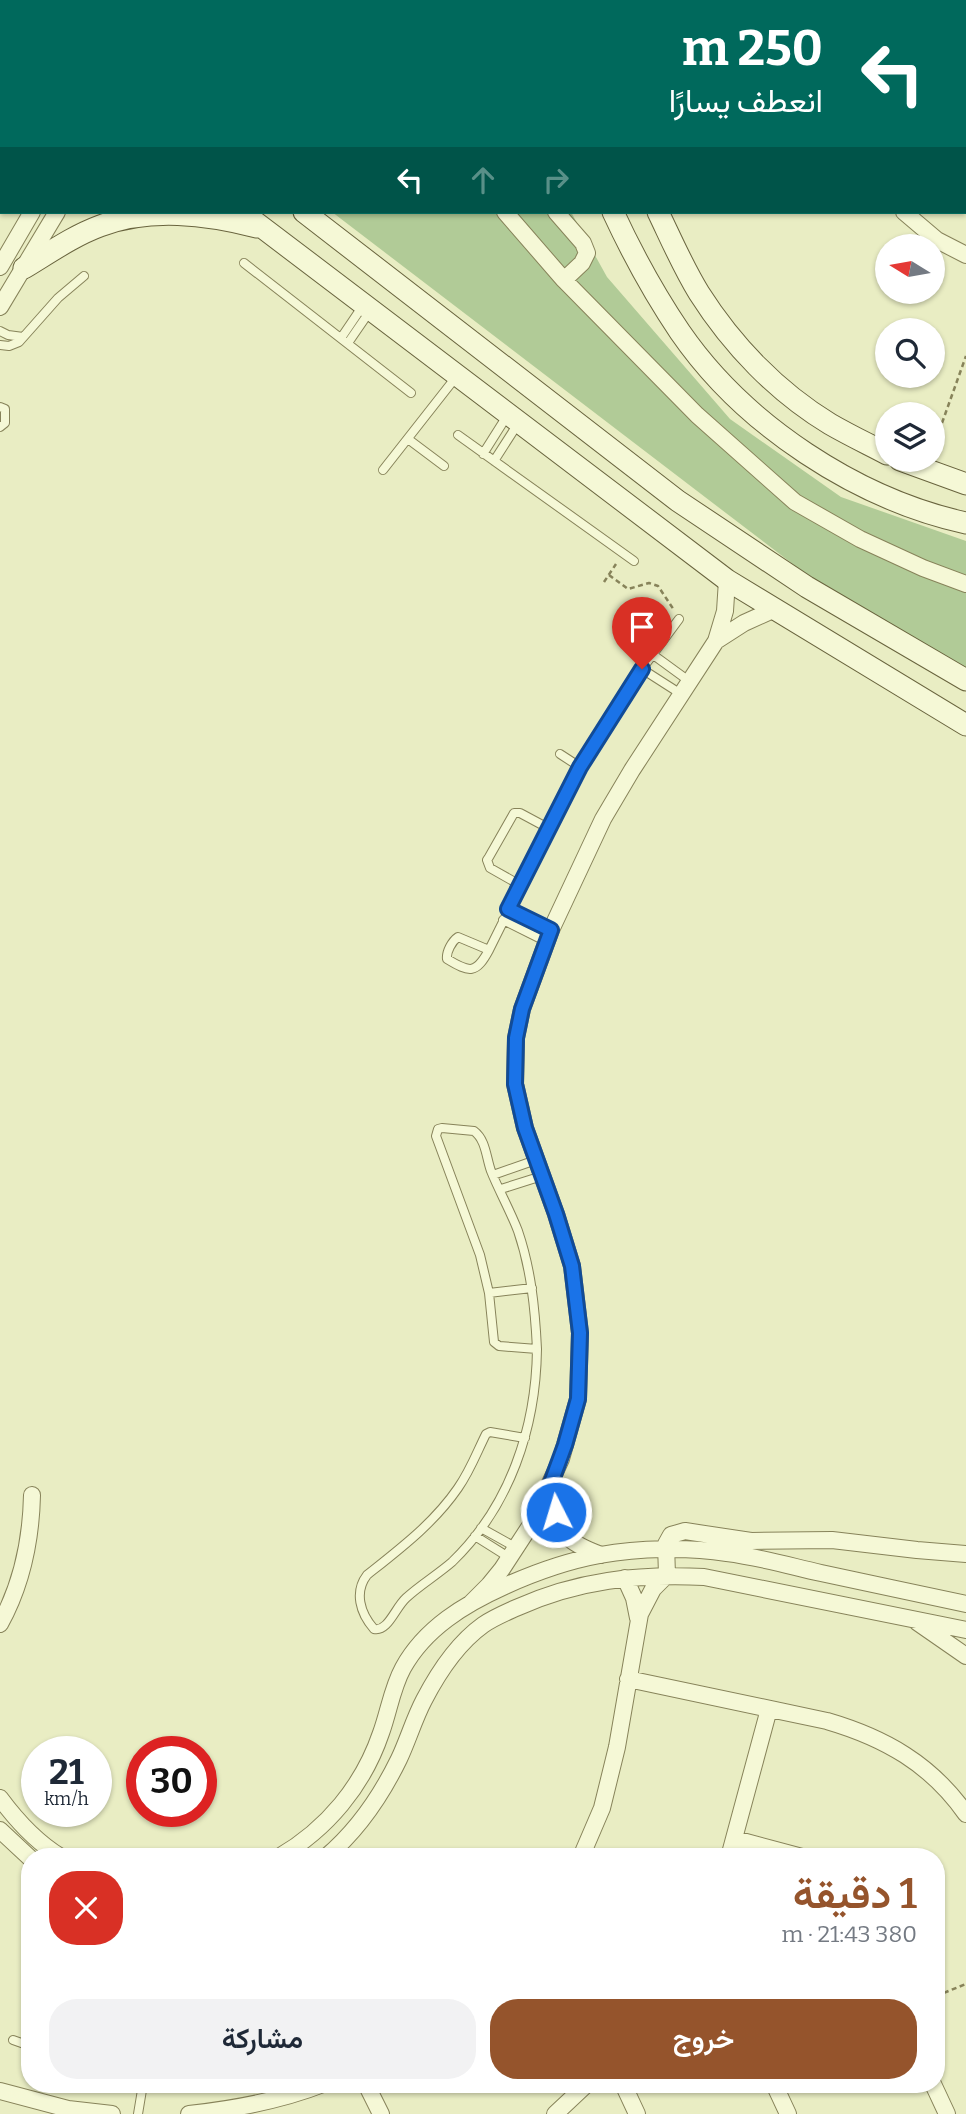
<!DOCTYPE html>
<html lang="ar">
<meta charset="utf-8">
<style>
:root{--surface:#fff;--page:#f2f2f3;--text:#1f2937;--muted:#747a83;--accent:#95542c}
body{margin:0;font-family:Bitter,Vazirmatn,serif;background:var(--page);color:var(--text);direction:rtl;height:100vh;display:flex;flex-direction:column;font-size:26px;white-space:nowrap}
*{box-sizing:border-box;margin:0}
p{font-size:23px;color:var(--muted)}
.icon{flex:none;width:38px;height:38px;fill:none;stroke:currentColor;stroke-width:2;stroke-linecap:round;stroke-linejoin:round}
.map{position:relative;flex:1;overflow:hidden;direction:ltr}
.details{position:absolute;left:21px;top:1848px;width:924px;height:245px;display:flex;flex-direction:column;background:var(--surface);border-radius:28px;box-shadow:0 2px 5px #0004;direction:rtl}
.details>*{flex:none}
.hud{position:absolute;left:0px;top:0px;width:966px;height:214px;box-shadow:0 2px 5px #0004;direction:rtl;background:#00695c;color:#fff;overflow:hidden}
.needle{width:46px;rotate:281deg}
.controls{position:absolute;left:875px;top:234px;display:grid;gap:14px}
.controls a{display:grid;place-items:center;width:70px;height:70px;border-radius:50%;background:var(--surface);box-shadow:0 2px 5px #0004;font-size:35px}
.speed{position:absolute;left:21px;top:1736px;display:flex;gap:14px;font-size:35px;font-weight:700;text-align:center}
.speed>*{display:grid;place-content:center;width:91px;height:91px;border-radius:50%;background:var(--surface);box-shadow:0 2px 5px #0004;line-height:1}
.speed small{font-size:18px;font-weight:400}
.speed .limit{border:10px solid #d22;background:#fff;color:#111}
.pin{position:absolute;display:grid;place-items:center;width:60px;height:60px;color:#fff;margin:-72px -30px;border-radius:50% 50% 50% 0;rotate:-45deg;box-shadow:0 0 7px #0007}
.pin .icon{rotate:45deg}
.me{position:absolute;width:77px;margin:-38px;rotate:355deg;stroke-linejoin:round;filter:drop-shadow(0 0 5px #0008)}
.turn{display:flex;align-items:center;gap:24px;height:147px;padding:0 28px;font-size:32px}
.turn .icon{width:91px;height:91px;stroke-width:2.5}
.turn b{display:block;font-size:49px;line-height:60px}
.lanes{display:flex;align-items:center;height:66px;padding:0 28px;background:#0003;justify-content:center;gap:35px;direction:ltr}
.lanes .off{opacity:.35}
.round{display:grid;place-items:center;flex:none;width:74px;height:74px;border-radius:28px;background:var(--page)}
.summary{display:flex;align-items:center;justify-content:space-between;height:119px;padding:0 28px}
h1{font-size:42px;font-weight:600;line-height:52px;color:var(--accent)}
.action{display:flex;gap:14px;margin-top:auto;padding:14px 28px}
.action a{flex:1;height:80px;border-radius:28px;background:var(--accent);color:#fff;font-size:28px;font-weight:600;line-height:80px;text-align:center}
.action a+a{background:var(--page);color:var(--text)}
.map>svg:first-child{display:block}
</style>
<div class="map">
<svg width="966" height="2114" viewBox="0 0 966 2114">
<rect width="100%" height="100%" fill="#e9edc3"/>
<path fill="#b1cb97" d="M 332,212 L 571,212 L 607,277 L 730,419 L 841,497 L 966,541 L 966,672 L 845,604 Z"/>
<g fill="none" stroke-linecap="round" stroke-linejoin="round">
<defs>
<path id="lane" d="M 244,263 L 411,393
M 0,331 L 8,335 L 23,337
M 341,338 L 362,307
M 348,343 L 370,311
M 0,345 L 9,346 L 19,342 L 58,298 L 84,276
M 0,407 L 5,409 L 5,423 L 0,427
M 458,435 L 634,561
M 408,439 L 444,466
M 483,454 L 507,416
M 494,461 L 519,422
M 383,470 L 456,377
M 652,654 L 689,681
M 642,669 L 681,694
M 560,754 L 580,767
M 520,885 L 490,868 L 487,860 L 489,857 L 514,813 L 520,813 L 548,828
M 508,909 L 551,930
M 503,920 L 547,942
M 458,937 L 489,950 C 476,974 470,973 447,959 C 446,952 452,941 458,937 Z
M 489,950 L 580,767 L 642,669 L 679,619
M 442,1128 L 474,1131 C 486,1140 486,1157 491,1171 C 499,1191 510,1210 518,1231 C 531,1269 535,1308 537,1349 L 499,1346 L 494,1342 L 489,1293 L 480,1255 L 436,1136 L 438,1129 Z
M 493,1175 L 536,1160
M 501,1189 L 542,1176
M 489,1293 L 532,1288
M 525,1438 L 490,1432 L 486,1434 C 477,1452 470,1471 458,1488 C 434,1523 401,1548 367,1575 C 354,1592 360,1613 374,1629 C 388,1632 395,1608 406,1598 C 420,1585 437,1575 452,1562 C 510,1506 536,1428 537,1349
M 481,1528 L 517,1548
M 475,1536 L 510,1558
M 13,2040 L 30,2046
M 138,2114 L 143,2084"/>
<path id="street" d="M 328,0 L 329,2
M 784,0 L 785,2
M 135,2 L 135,0
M 174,2 L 174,0
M 604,2 L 605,0
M 964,19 L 966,18
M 505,212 L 564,280 L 697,415 L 795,502 L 860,539 L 923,568 L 966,584
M 556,212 L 583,243 L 587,253 L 582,263 L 564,280
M 904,212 L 937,240 L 966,255
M 0,267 L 32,212
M 0,307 L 57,212
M 716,641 L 744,623 L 775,609
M 551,1483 C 564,1527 550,1536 601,1555
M 625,1578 L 634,1598 L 638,1618
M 471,1603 L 489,1585 L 502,1569 L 532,1523 L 561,1459 L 578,1399 L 580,1333 L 572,1266 L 556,1214 L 525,1128 L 515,1084 L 516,1038 L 522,1009 L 551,930 L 603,819 L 632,770 L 716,641 L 725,611 L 727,580
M 917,1622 L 966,1656
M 0,1624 C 22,1584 31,1541 32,1495
M 628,1679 L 827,1721 C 885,1738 931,1764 966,1814
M 0,1798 C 17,1821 36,1842 61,1857
M 0,1830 L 30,1858
M 735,1839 L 802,1857
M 279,1857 C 327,1829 363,1786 381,1733 C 389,1711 392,1688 403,1668 C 425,1628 465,1604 505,1586 C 536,1572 567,1561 600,1555 C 639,1548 688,1547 727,1553 C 759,1557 790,1566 821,1573 C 869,1583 918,1594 966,1604
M 326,1857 C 358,1830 381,1796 399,1759 C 408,1740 414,1719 424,1700 C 438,1673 458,1643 483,1625 C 493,1618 505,1613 516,1608 C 578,1580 637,1574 704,1577 L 966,1630
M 581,1857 L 602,1808 L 617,1747 L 640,1614 L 653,1589 L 667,1575 L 666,1544 L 671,1535 L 685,1531 L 751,1541 L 832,1540 L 917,1550 L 966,1554
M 729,1857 L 769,1709
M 366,2084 L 381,2114
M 623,2084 L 637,2114
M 774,2084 L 788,2114
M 933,2084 L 947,2114
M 0,2091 L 68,2109 L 112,2114
M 189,2114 C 235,2109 280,2101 323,2084
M 555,2114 L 587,2084"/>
<path id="secondary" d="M 15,0 L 16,2
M 51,0 L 53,2
M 513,0 L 514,2
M 557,0 L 558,2
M 242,212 L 727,580 L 966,725
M 304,212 L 678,501 L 807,587 L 966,680
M 613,212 C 632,253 655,295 680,332 C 744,425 857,499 966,523
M 658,212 C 671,239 683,267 699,293 C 732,345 777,392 830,424 C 849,435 868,444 887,454
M 24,268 C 49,253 73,236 100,226 C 150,207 206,214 257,227
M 900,460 L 966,484"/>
</defs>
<use href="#lane" stroke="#87835a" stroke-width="10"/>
<use href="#street" stroke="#87835a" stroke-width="18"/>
<use href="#secondary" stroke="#69643e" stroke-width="23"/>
<path stroke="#87835a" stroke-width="2.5" stroke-dasharray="5 3.5" stroke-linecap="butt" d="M 942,423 L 966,356
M 609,575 L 628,589 L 649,583 L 658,586 L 674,610
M 604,582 L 616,564
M 936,1996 L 966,1984"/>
<use href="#lane" stroke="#f5f8d6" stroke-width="8"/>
<use href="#street" stroke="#f5f8d6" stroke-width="16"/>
<use href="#secondary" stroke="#f5f8d6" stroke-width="21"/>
</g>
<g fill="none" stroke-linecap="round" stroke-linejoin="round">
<defs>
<path id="route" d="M 556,1512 L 551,1483 L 565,1445 L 578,1399 L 580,1333 L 572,1266 L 556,1214 L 525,1128 L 515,1084 L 516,1038 L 522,1009 L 551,930 L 508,909 L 580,767 L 642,669"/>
</defs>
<use href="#route" stroke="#114b97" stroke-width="18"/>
<use href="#route" stroke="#1a73e8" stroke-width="12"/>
</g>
</svg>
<div class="controls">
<a><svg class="needle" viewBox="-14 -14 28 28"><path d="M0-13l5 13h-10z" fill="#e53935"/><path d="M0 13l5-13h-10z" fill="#747a83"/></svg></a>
<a><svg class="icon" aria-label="search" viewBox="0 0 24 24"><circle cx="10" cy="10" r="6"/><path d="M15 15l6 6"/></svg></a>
<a><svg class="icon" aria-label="layers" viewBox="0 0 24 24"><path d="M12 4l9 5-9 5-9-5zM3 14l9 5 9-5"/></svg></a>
</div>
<div class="speed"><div>21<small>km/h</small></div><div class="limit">30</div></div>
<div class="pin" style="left:642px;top:669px;background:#d93025"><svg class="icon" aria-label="arrive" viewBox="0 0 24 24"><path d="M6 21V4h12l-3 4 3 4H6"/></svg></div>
<svg class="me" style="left:556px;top:1512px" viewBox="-20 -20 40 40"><circle r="17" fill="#1a73e8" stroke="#fff" stroke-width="3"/><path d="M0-11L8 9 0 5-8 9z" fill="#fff"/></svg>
<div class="hud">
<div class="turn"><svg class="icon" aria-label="left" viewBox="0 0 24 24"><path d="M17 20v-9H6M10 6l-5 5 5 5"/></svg><div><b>250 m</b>انعطف يسارًا</div></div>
<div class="lanes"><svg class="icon" aria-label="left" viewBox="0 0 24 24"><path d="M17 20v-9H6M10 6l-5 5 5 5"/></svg><svg class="icon off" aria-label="ahead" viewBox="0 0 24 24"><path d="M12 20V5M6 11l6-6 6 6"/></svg><svg class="icon off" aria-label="right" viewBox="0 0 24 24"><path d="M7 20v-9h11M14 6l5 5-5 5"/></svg></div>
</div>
<section class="details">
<div class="summary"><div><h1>1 دقيقة</h1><p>380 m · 21:43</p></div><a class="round" style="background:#d93025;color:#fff"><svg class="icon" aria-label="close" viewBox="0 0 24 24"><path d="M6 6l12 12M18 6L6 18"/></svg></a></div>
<div class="action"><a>خروج</a><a>مشاركة</a></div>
</section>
</div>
